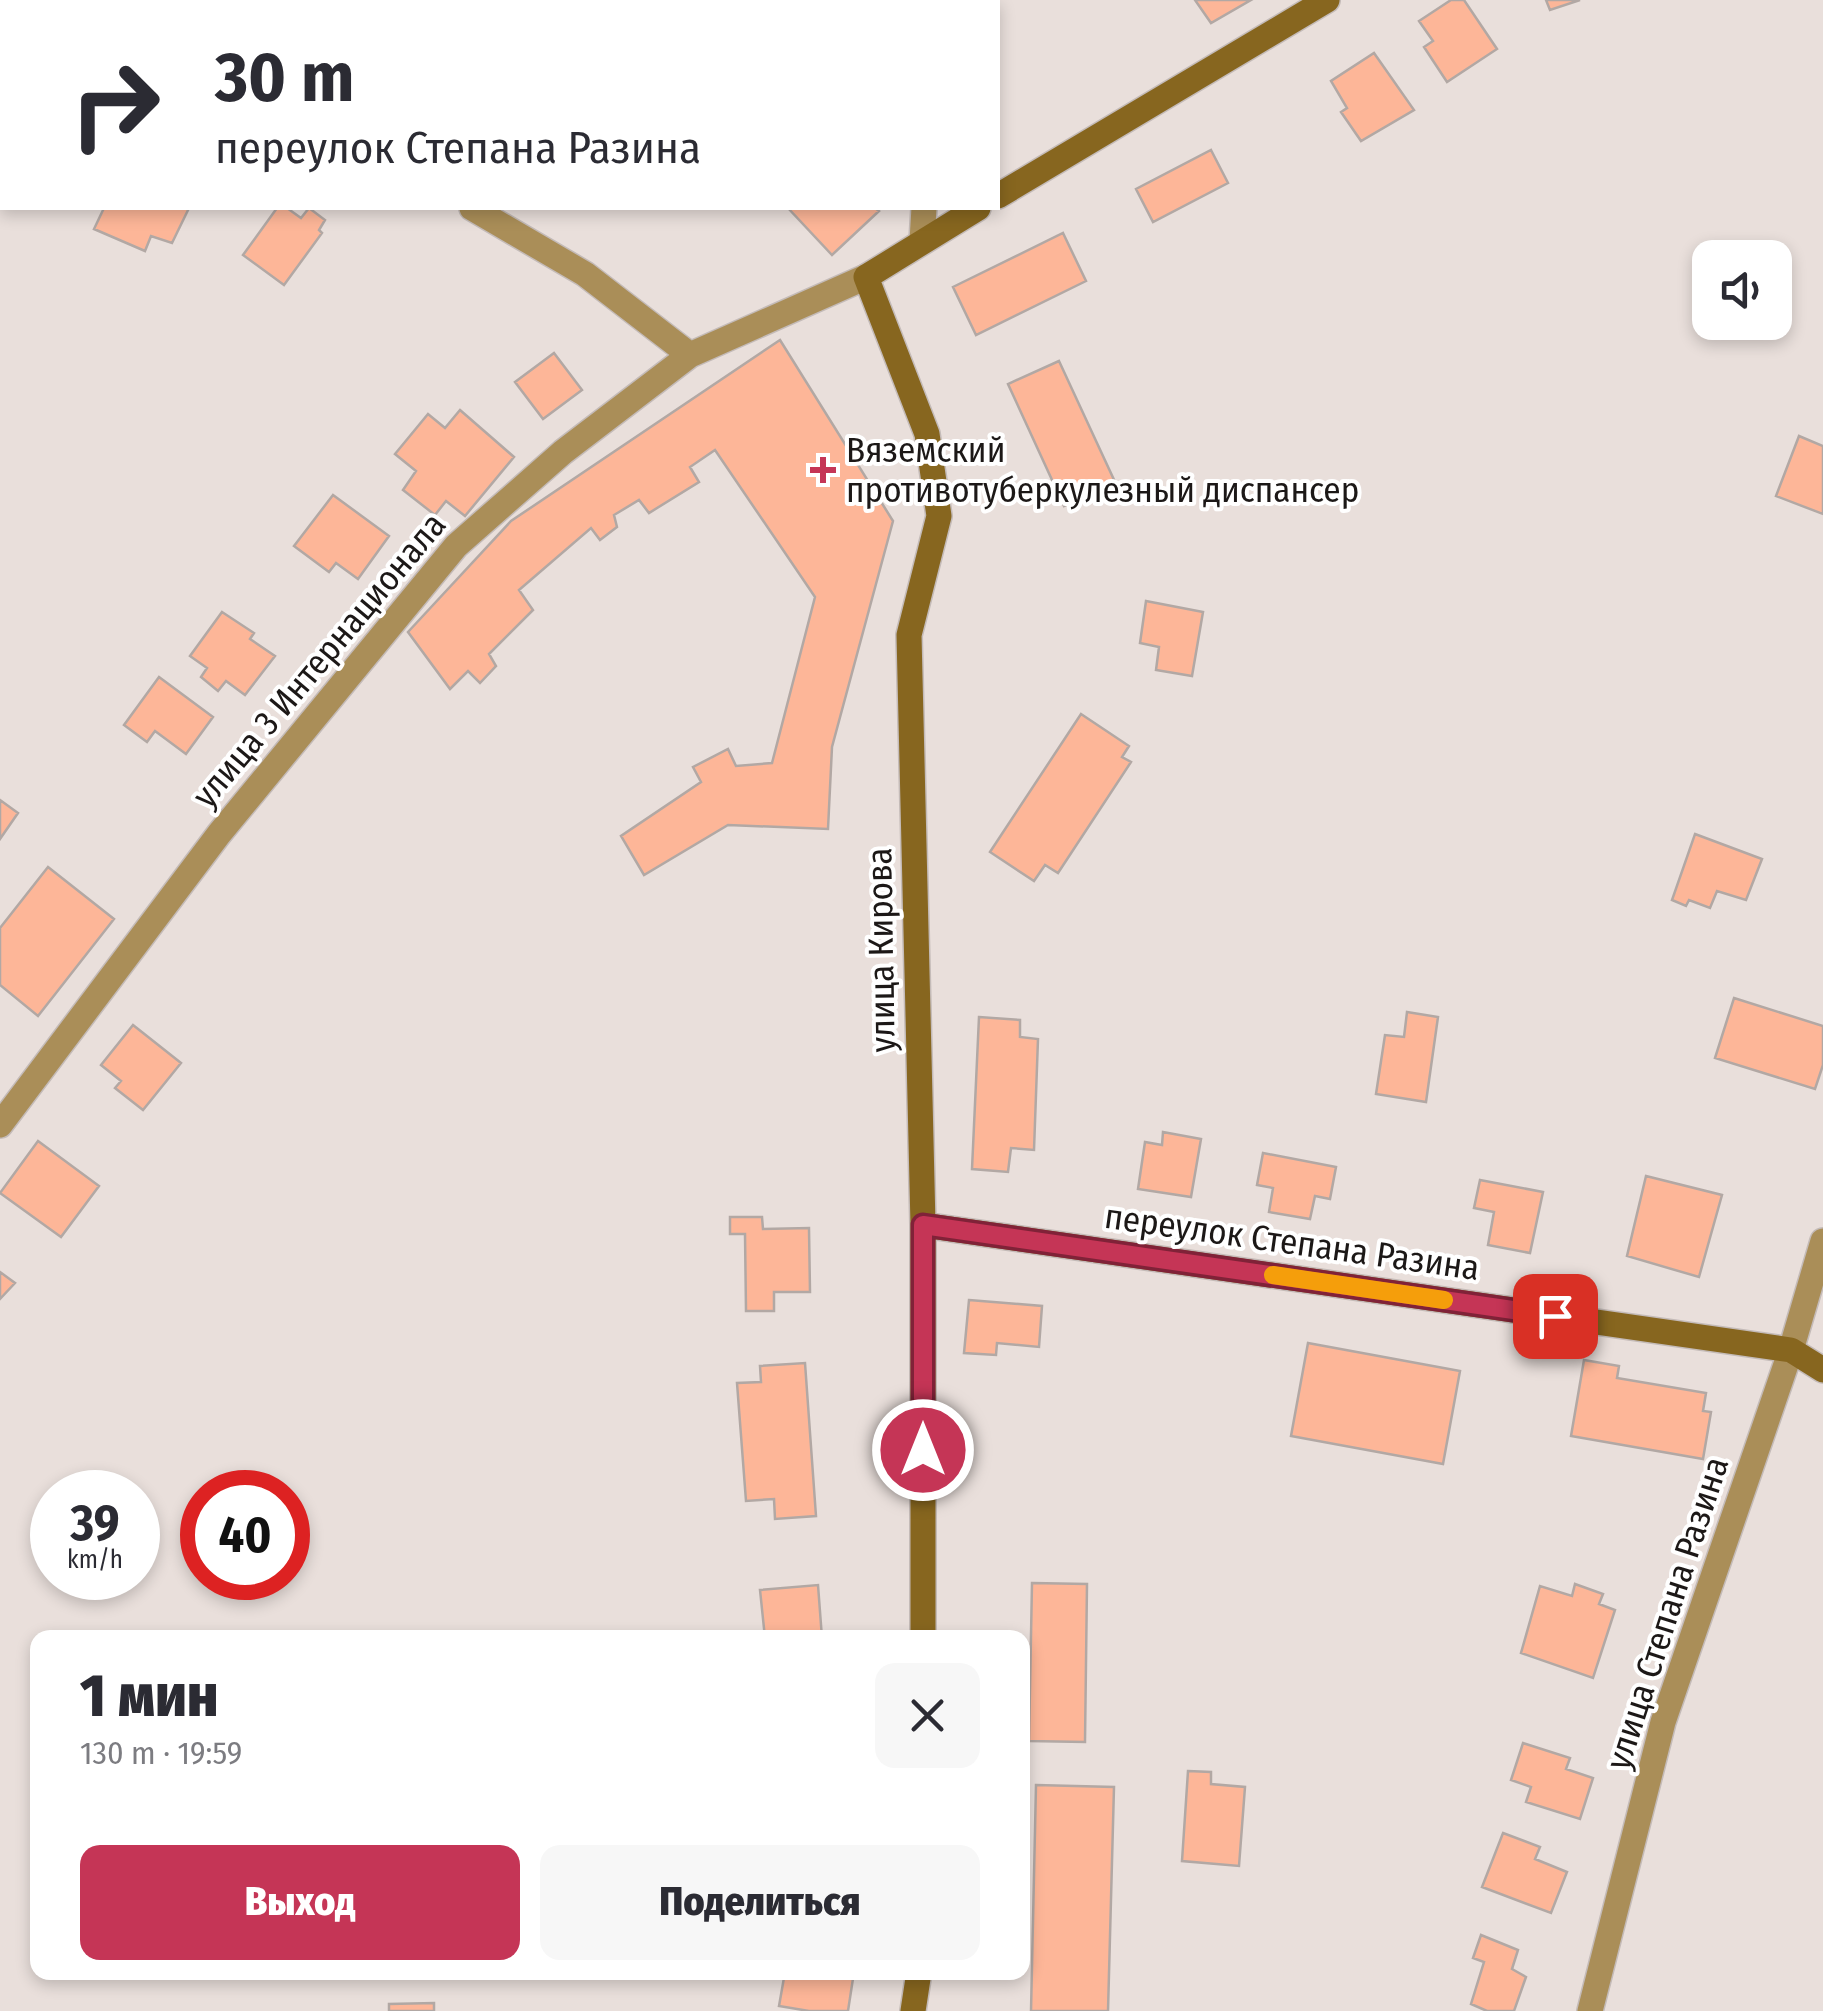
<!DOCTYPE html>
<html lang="ru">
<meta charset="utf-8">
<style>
:root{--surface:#fff;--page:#f7f7f7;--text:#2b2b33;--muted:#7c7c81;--accent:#c53556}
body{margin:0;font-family:"Fira Sans Condensed",sans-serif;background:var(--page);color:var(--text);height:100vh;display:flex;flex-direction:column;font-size:38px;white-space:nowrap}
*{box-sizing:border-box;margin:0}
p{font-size:32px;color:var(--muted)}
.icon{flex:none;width:55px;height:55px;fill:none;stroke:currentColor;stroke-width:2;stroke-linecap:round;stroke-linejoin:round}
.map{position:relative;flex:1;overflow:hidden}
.drawer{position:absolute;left:30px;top:1630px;width:1000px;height:350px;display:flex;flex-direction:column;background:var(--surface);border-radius:20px;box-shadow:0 5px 15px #0003}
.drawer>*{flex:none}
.guide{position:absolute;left:0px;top:0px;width:1000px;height:210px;box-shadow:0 5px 15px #0003;background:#fff;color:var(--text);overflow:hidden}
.tools{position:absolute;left:1692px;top:240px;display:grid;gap:20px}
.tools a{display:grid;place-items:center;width:100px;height:100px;border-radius:20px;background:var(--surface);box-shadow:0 5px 15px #0003;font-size:50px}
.speed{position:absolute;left:30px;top:1470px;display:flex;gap:20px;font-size:50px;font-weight:700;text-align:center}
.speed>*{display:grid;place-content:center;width:130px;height:130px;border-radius:50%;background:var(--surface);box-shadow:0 5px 15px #0003;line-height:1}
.speed small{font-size:25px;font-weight:400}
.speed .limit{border:15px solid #d22;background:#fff;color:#111}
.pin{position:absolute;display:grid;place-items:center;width:85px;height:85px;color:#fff;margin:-42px;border-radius:20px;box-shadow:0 5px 15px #0006}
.me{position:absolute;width:110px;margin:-55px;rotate:0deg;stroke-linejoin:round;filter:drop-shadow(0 0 8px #0008)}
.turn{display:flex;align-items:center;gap:35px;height:210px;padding:0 50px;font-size:45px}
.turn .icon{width:130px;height:130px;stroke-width:2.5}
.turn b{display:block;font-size:70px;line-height:85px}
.round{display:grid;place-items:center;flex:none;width:105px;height:105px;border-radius:20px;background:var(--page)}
.headline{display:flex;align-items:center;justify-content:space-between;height:170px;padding:0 50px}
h1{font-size:60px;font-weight:800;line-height:75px}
.action{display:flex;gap:20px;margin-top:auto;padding:20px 50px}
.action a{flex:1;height:115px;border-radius:20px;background:var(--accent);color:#fff;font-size:40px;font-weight:800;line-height:115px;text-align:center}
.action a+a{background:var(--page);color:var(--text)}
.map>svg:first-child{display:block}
</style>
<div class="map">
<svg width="1823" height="2011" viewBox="0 0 1823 2011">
<rect width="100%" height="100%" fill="#e9dfdb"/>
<path fill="#fdb698" stroke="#b2a8a4" stroke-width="2.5" d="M 352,0 L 465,0 L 469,2 L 350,2 Z
M 1195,0 L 1251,0 L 1211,23 Z
M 1451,0 L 1464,0 L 1497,49 L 1447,82 L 1424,47 L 1433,41 L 1419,21 Z
M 1546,0 L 1580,0 L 1550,10 Z
M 1374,53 L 1414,110 L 1361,141 L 1341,112 L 1347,108 L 1331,81 Z
M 1211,150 L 1228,183 L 1153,222 L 1136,189 Z
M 104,208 L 189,208 L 172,243 L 151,236 L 145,251 L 94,229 Z
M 277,208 L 287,208 L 301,218 L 309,208 L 325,220 L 319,230 L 322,233 L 284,285 L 243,255 Z
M 788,208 L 875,208 L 879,211 L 832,255 Z
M 1063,233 L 1086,281 L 976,335 L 953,287 Z
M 780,340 L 893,521 L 832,747 L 828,829 L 728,825 L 644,875 L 621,836 L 701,782 L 693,767 L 728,749 L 736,766 L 772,763 L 815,597 L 715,450 L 690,467 L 699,482 L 649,513 L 639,500 L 614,515 L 617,527 L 600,540 L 591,528 L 519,590 L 533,610 L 489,654 L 496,666 L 480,683 L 468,671 L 450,689 L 408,632 L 511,521 Z
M 554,353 L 582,390 L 543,419 L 515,382 Z
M 1059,361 L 1115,482 L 1064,506 L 1008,384 Z
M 460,410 L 514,457 L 465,516 L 446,501 L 435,515 L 403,490 L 416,471 L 395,454 L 428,414 L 445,428 Z
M 1799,436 L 1823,446 L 1823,514 L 1776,496 Z
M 333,495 L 389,536 L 358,579 L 336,563 L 329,572 L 294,546 Z
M 1146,601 L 1203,612 L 1192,676 L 1156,670 L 1159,647 L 1140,643 Z
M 222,612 L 254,633 L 250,639 L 275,656 L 245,695 L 226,681 L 218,691 L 201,677 L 207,668 L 190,656 Z
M 159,677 L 213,717 L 186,754 L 155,731 L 147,742 L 124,725 Z
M 1081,714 L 1129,746 L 1122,757 L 1131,762 L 1058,873 L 1045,865 L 1034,881 L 990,852 Z
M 0,800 L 18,813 L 0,839 Z
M 1695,834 L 1762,859 L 1746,900 L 1717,891 L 1710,908 L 1689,900 L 1686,906 L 1672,900 Z
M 48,867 L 114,919 L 38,1016 L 0,985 L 0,928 Z
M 1734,998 L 1823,1026 L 1823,1065 L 1815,1089 L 1715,1058 Z
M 1407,1012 L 1438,1017 L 1426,1102 L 1376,1094 L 1385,1035 L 1404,1037 Z
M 979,1017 L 1020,1020 L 1020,1037 L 1038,1039 L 1034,1150 L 1011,1148 L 1008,1172 L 972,1169 Z
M 133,1025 L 181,1063 L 143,1110 L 115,1088 L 121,1081 L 101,1065 Z
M 1163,1132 L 1201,1139 L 1191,1197 L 1138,1189 L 1145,1142 L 1162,1145 Z
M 38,1141 L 99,1186 L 61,1237 L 0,1193 Z
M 1263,1153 L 1336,1167 L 1330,1199 L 1315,1196 L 1310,1219 L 1269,1212 L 1273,1188 L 1257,1185 Z
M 1646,1176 L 1722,1195 L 1699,1277 L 1627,1256 Z
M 1480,1180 L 1543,1192 L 1530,1253 L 1488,1245 L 1494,1212 L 1474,1208 Z
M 730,1217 L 762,1217 L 763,1229 L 809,1228 L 810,1292 L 774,1292 L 774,1311 L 746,1311 L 745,1234 L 730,1234 Z
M 0,1272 L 15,1283 L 0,1299 Z
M 969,1300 L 1042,1306 L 1039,1347 L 997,1343 L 996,1355 L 964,1353 Z
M 1308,1343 L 1460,1371 L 1443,1464 L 1291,1436 Z
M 1584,1360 L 1619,1366 L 1617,1378 L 1706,1393 L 1703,1411 L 1711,1412 L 1703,1459 L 1571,1436 Z
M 805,1363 L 816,1516 L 775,1519 L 774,1499 L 746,1501 L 737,1383 L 761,1382 L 760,1366 Z
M 1032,1583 L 1087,1584 L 1085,1742 L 1029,1741 Z
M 1575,1584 L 1603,1594 L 1599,1604 L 1615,1610 L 1593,1678 L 1521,1653 L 1540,1586 L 1572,1596 Z
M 818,1585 L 822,1638 L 765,1638 L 760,1590 Z
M 1523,1743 L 1570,1758 L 1566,1769 L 1593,1778 L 1580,1819 L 1526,1802 L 1531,1787 L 1511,1780 Z
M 1188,1771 L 1211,1772 L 1211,1784 L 1245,1787 L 1239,1866 L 1182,1861 Z
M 1036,1785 L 1114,1787 L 1108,2011 L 1031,2011 Z
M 1503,1833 L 1540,1847 L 1535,1859 L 1567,1872 L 1551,1913 L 1482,1887 Z
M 1481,1935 L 1518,1950 L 1512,1969 L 1526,1977 L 1514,2011 L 1487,2011 L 1471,2004 L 1484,1962 L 1473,1958 Z
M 785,1972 L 854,1972 L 848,2011 L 809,2011 L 779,2006 Z
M 434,2003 L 434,2011 L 389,2011 L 389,2004 Z"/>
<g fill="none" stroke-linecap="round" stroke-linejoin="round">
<defs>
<path id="street" d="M 0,0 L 16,2
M 838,0 L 839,2
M 472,208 L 585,274 L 690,355
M 922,241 L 924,208
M 0,1125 L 219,834 L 456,546 L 563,452 L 690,355 L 866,277
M 1590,2011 L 1663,1722 L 1791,1350 L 1823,1241"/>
<path id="secondary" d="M 998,196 L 1327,0
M 923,1225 L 1791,1350 L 1823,1370
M 923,1638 L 923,1225 L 909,635 L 939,516 L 927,434 L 866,277 L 978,208
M 913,2011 L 919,1972"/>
</defs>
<use href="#street" stroke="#c4bbb8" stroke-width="28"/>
<use href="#secondary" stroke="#c4bbb8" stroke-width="28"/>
<use href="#street" stroke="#aa8e58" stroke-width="25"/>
<use href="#secondary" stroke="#87661f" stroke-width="25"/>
</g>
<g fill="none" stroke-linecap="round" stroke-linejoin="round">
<defs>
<path id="route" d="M 923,1450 L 923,1225 L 1555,1316"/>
</defs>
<use href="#route" stroke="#802238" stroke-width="25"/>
<use href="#route" stroke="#c53556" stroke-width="18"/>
<path stroke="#f59e0b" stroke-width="18" d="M 1273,1275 L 1444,1300"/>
</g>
<path fill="#c53556" stroke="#fff" stroke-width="4" d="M818 455h10v10h10v10h-10v10h-10v-10h-10v-10h10z"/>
<g text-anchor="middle" stroke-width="8" stroke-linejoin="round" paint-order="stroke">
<g font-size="35" fill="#1c1817" stroke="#fff" text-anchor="start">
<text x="846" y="462">Вяземский<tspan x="846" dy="40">противотуберкулезный диспансер</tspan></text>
</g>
<g font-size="35" fill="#1c1817" stroke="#fff">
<text transform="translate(319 660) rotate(-50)" y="12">улица 3 Интернационала</text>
<text transform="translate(881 950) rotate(-91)" y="12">улица Кирова</text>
<text transform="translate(1292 1242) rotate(8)" y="12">переулок Степана Разина</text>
<text transform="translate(1667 1613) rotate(-72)" y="12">улица Степана Разина</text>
</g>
</g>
</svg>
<div class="tools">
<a><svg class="icon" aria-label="sound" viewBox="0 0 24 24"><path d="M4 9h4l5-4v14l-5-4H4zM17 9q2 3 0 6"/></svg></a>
</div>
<div class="speed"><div>39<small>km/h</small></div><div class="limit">40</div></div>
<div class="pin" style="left:1555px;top:1316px;background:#d93025"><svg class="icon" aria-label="arrive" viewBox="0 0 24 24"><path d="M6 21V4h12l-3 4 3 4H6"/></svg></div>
<svg class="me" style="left:923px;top:1450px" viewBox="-20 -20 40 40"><circle r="17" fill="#c53556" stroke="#fff" stroke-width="3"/><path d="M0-11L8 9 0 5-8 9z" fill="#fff"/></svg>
<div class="guide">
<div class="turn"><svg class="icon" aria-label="right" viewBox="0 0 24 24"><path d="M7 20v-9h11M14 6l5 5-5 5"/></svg><div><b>30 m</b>переулок Степана Разина</div></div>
</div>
<section class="drawer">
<div class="headline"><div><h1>1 мин</h1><p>130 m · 19:59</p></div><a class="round"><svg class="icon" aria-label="close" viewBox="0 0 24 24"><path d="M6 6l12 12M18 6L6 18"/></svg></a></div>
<div class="action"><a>Выход</a><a>Поделиться</a></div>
</section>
</div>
